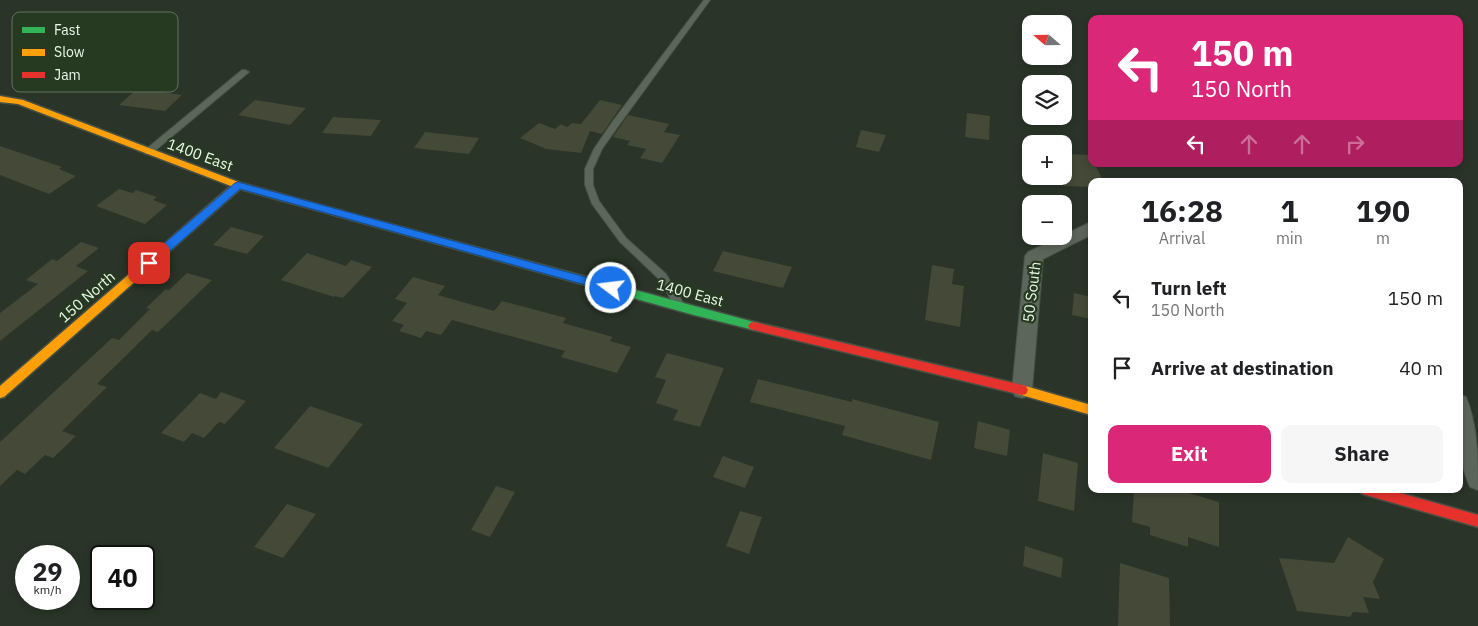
<!DOCTYPE html>
<meta charset="utf-8">
<style>
:root{--surface:#fff;--page:#f6f6f6;--text:#202124;--muted:#757577;--accent:#db2777}
body{margin:0;font-family:"IBM Plex Sans",sans-serif;background:var(--page);color:var(--text);height:100vh;display:flex;flex-direction:column;font-size:19px;white-space:nowrap}
*{box-sizing:border-box;margin:0}
p{font-size:16px;color:var(--muted)}
.icon{flex:none;width:28px;height:28px;fill:none;stroke:currentColor;stroke-width:2;stroke-linecap:round;stroke-linejoin:round}
.map{position:relative;flex:1;overflow:hidden}
.sheet{position:absolute;left:1088px;top:178px;width:375px;height:315px;display:flex;flex-direction:column;background:var(--surface);border-radius:10px;box-shadow:0 2px 8px #0003}
.sheet>*{flex:none}
.banner{position:absolute;left:1088px;top:15px;width:375px;height:152px;border-radius:10px;box-shadow:0 2px 8px #0003;background:#db2777;color:#fff;overflow:hidden}
.needle{width:32px;rotate:290deg}
.tools{position:absolute;left:1022px;top:15px;display:grid;gap:10px}
.tools a{display:grid;place-items:center;width:50px;height:50px;border-radius:10px;background:var(--surface);box-shadow:0 2px 8px #0003;font-size:25px}
.speed{position:absolute;left:15px;top:545px;display:flex;gap:10px;font-size:25px;font-weight:700;text-align:center}
.speed>*{display:grid;place-content:center;width:65px;height:65px;border-radius:50%;background:var(--surface);box-shadow:0 2px 8px #0003;line-height:1}
.speed small{font-size:12px;font-weight:400}
.speed .limit{border:2px solid #111;border-radius:8px;background:#fff;color:#111}
.pin{position:absolute;display:grid;place-items:center;width:42px;height:42px;color:#fff;margin:-21px;border-radius:10px;box-shadow:0 2px 8px #0006}
.me{position:absolute;width:55px;margin:-28px;rotate:285deg;stroke-linejoin:round;filter:drop-shadow(0 0 4px #0008)}
.turn{display:flex;align-items:center;gap:18px;height:105px;padding:0 20px;font-size:22px}
.turn .icon{width:65px;height:65px;stroke-width:2.5}
.turn b{display:block;font-size:35px;line-height:42px}
.lanes{display:flex;align-items:center;height:48px;padding:0 20px;background:#0003;justify-content:center;gap:25px;direction:ltr}
.lanes .off{opacity:.35}
.eta{display:flex;justify-content:space-evenly;align-items:center;height:85px;text-align:center}
.eta b{font-size:30px;font-weight:700;line-height:35px}
.cta{display:flex;gap:10px;margin-top:auto;padding:10px 20px}
.cta a{flex:1;height:58px;border-radius:10px;background:var(--accent);color:#fff;font-size:20px;font-weight:700;line-height:58px;text-align:center}
.cta a+a{background:var(--page);color:var(--text)}
ul{padding:0;list-style:none}
li{display:flex;align-items:center;gap:15px;height:70px;padding:0 20px}
li div{flex:1}
li b{display:block;font-size:19px}
li em{font-style:normal}
.map>svg:first-child{display:block}
</style>
<div class="map">
<svg width="1478" height="626" viewBox="0 0 1478 626">
<rect width="100%" height="100%" fill="#2a3428"/>
<path fill="#454937" d="M 137,89 L 148,90 L 182,95 L 165,111 L 119,105 Z
M 255,100 L 306,108 L 290,125 L 238,115 Z
M 600,100 L 622,105 L 602,134 L 590,131 L 581,153 L 546,149 L 520,138 L 539,123 L 555,129 L 561,124 L 567,127 L 572,123 L 581,124 Z
M 967,113 L 990,116 L 989,140 L 965,137 Z
M 628,115 L 669,124 L 664,132 L 680,135 L 662,163 L 640,158 L 646,149 L 627,145 L 630,141 L 613,137 Z
M 333,117 L 381,120 L 371,136 L 322,133 Z
M 861,130 L 886,135 L 879,152 L 856,147 Z
M 425,132 L 479,138 L 469,154 L 414,148 Z
M 0,146 L 62,167 L 59,169 L 76,176 L 49,194 L 0,175 Z
M 1064,154 L 1091,155 L 1091,164 L 1095,164 L 1103,181 L 1091,181 L 1091,187 L 1064,186 Z
M 119,189 L 132,193 L 136,190 L 157,197 L 153,200 L 167,205 L 145,224 L 96,206 Z
M 231,227 L 264,236 L 247,254 L 213,245 Z
M 81,242 L 99,248 L 76,266 L 88,271 L 0,341 L 0,313 L 38,284 L 26,280 L 52,259 L 57,261 Z
M 723,251 L 792,267 L 783,288 L 713,271 Z
M 307,253 L 346,266 L 351,260 L 372,267 L 343,298 L 335,296 L 334,297 L 281,280 Z
M 932,265 L 954,269 L 952,284 L 964,286 L 960,327 L 925,320 Z
M 187,273 L 212,280 L 158,332 L 152,330 L 97,384 L 107,387 L 62,431 L 76,436 L 53,458 L 45,455 L 25,474 L 17,470 L 0,486 L 0,442 L 112,338 L 119,340 L 150,309 L 146,308 L 166,289 L 169,290 Z
M 413,277 L 445,286 L 438,295 L 494,311 L 502,301 L 566,318 L 563,323 L 613,337 L 610,341 L 631,347 L 617,373 L 561,357 L 565,351 L 452,320 L 441,335 L 426,331 L 421,338 L 399,331 L 404,325 L 392,321 L 407,303 L 395,299 Z
M 1074,293 L 1091,297 L 1091,319 L 1072,315 Z
M 667,353 L 724,368 L 700,427 L 673,420 L 678,410 L 656,403 L 666,380 L 655,377 Z
M 758,379 L 852,402 L 852,399 L 939,422 L 931,460 L 842,435 L 845,426 L 750,402 Z
M 221,392 L 246,401 L 225,424 L 219,422 L 204,438 L 192,433 L 184,442 L 161,433 L 200,393 L 216,399 Z
M 310,406 L 363,424 L 328,468 L 274,448 Z
M 978,421 L 1010,430 L 1007,456 L 974,448 Z
M 1043,453 L 1078,463 L 1074,511 L 1038,501 Z
M 723,456 L 754,467 L 745,488 L 713,477 Z
M 496,486 L 515,492 L 490,537 L 471,530 Z
M 1134,489 L 1175,489 L 1219,502 L 1219,547 L 1188,537 L 1188,547 L 1150,535 L 1150,527 L 1132,522 Z
M 287,504 L 316,514 L 283,558 L 254,547 Z
M 740,511 L 762,517 L 749,554 L 726,546 Z
M 1348,537 L 1384,559 L 1373,582 L 1380,599 L 1363,597 L 1369,613 L 1353,612 L 1350,617 L 1297,611 L 1279,558 L 1334,563 Z
M 1025,546 L 1063,558 L 1061,578 L 1023,566 Z
M 1120,563 L 1169,578 L 1170,626 L 1118,626 Z"/>
<g fill="none" stroke-linecap="round" stroke-linejoin="round">
<defs>
<path id="lane" d="M 704,0 L 710,0 L 619,125 L 602,149 L 593,169 L 593,185 L 599,201 L 626,238 L 666,274 L 685,306 L 680,310 L 676,309 L 660,280 L 620,242 L 592,204 L 585,185 L 585,169 L 594,149 L 613,121 Z
M 242,70 L 245,70 L 249,72 L 151,154 L 145,154 L 145,150 Z"/>
<path id="street" d="M 1091,222 L 1091,235 L 1043,259 L 1032,390 L 1029,396 L 1022,398 L 1015,396 L 1012,390 L 1025,256 L 1028,252 Z
M 1459,394 L 1466,397 C 1478,426 1478,459 1478,490 L 1470,487 C 1457,459 1457,425 1459,394 Z"/>
<path id="fast" d="M 338,210 L 754,322 L 758,323 L 760,326 L 758,329 L 754,330 L 694,315 L 334,215 L 333,213 Z"/>
<path id="slow" d="M 0,96 L 23,100 L 241,183 L 342,211 L 343,213 L 338,216 L 240,189 L 4,397 L 0,398 L 0,386 L 231,186 L 18,104 L 0,102 Z
M 1022,385 L 1091,405 L 1091,415 L 1018,394 L 1016,390 L 1018,386 Z"/>
<path id="jam" d="M 754,322 L 1022,385 L 1026,386 L 1028,390 L 1026,394 L 1022,395 L 754,330 L 750,329 L 748,326 L 750,323 Z
M 1359,489 L 1386,489 L 1478,515 L 1478,527 L 1366,495 L 1361,493 Z"/>
</defs>
<use href="#lane" stroke="#465044" stroke-width="2"/>
<use href="#street" stroke="#465044" stroke-width="2"/>
<use href="#fast" stroke="#465044" stroke-width="3"/>
<use href="#slow" stroke="#465044" stroke-width="3"/>
<use href="#jam" stroke="#465044" stroke-width="3"/>
<use href="#lane" fill="#5d665a" fill-rule="evenodd"/>
<use href="#street" fill="#5d665a" fill-rule="evenodd"/>
<use href="#fast" fill="#30b455" fill-rule="evenodd"/>
<use href="#slow" fill="#ff9f0a" fill-rule="evenodd"/>
<use href="#jam" fill="#e5322d" fill-rule="evenodd"/>
</g>
<path fill="#1a73e8" stroke="#114b97" d="M 238,182 L 611,284 L 617,288 L 611,292 L 240,189 L 153,266 L 145,266 L 143,263 L 145,260 L 235,183 Z"/>
<g text-anchor="middle" stroke-width="4.5" stroke-linejoin="round" paint-order="stroke">
<g font-size="15" fill="#ecf8e9" stroke="#263a22">
<text transform="translate(200 155) rotate(20)" y="5">1400 East</text>
<text transform="translate(1032 292) rotate(-83)" y="5">50 South</text>
<text transform="translate(690 293) rotate(15)" y="5">1400 East</text>
<text transform="translate(87 297) rotate(-41)" y="5">150 North</text>
</g>
</g>
<rect x="12" y="12" width="166" height="80" rx="8" fill="#263a22" stroke="#61735e" stroke-width="1"/>
<rect x="22" y="27" width="23" height="6" fill="#30b455"/>
<rect x="22" y="49" width="23" height="7" fill="#ff9f0a"/>
<rect x="22" y="72" width="23" height="6" fill="#e5322d"/>
<g font-size="14" fill="#ecf8e9">
<text x="54" y="35">Fast</text>
<text x="54" y="57">Slow</text>
<text x="54" y="80">Jam</text>
</g>
</svg>
<div class="tools">
<a><svg class="needle" viewBox="-14 -14 28 28"><path d="M0-13l5 13h-10z" fill="#e53935"/><path d="M0 13l5-13h-10z" fill="#757577"/></svg></a>
<a><svg class="icon" aria-label="layers" viewBox="0 0 24 24"><path d="M12 4l9 5-9 5-9-5zM3 14l9 5 9-5"/></svg></a>
<a>+</a>
<a>−</a>
</div>
<div class="speed"><div>29<small>km/h</small></div><div class="limit">40</div></div>
<div class="pin" style="left:149px;top:263px;background:#d93025"><svg class="icon" aria-label="arrive" viewBox="0 0 24 24"><path d="M6 21V4h12l-3 4 3 4H6"/></svg></div>
<svg class="me" style="left:611px;top:288px" viewBox="-20 -20 40 40"><circle r="17" fill="#1a73e8" stroke="#fff" stroke-width="3"/><path d="M0-11L8 9 0 5-8 9z" fill="#fff"/></svg>
<div class="banner">
<div class="turn"><svg class="icon" aria-label="left" viewBox="0 0 24 24"><path d="M17 20v-9H6M10 6l-5 5 5 5"/></svg><div><b>150 m</b>150 North</div></div>
<div class="lanes"><svg class="icon" aria-label="left" viewBox="0 0 24 24"><path d="M17 20v-9H6M10 6l-5 5 5 5"/></svg><svg class="icon off" aria-label="ahead" viewBox="0 0 24 24"><path d="M12 20V5M6 11l6-6 6 6"/></svg><svg class="icon off" aria-label="ahead" viewBox="0 0 24 24"><path d="M12 20V5M6 11l6-6 6 6"/></svg><svg class="icon off" aria-label="right" viewBox="0 0 24 24"><path d="M7 20v-9h11M14 6l5 5-5 5"/></svg></div>
</div>
<section class="sheet">
<div class="eta">
<div><b>16:28</b><p>Arrival</p></div>
<div><b>1</b><p>min</p></div>
<div><b>190</b><p>m</p></div>
</div>
<ul>
<li><svg class="icon" aria-label="left" viewBox="0 0 24 24"><path d="M17 20v-9H6M10 6l-5 5 5 5"/></svg><div><b>Turn left</b><p>150 North</p></div><em>150 m</em></li>
<li><svg class="icon" aria-label="arrive" viewBox="0 0 24 24"><path d="M6 21V4h12l-3 4 3 4H6"/></svg><div><b>Arrive at destination</b></div><em>40 m</em></li>
</ul>
<div class="cta"><a>Exit</a><a>Share</a></div>
</section>
</div>
